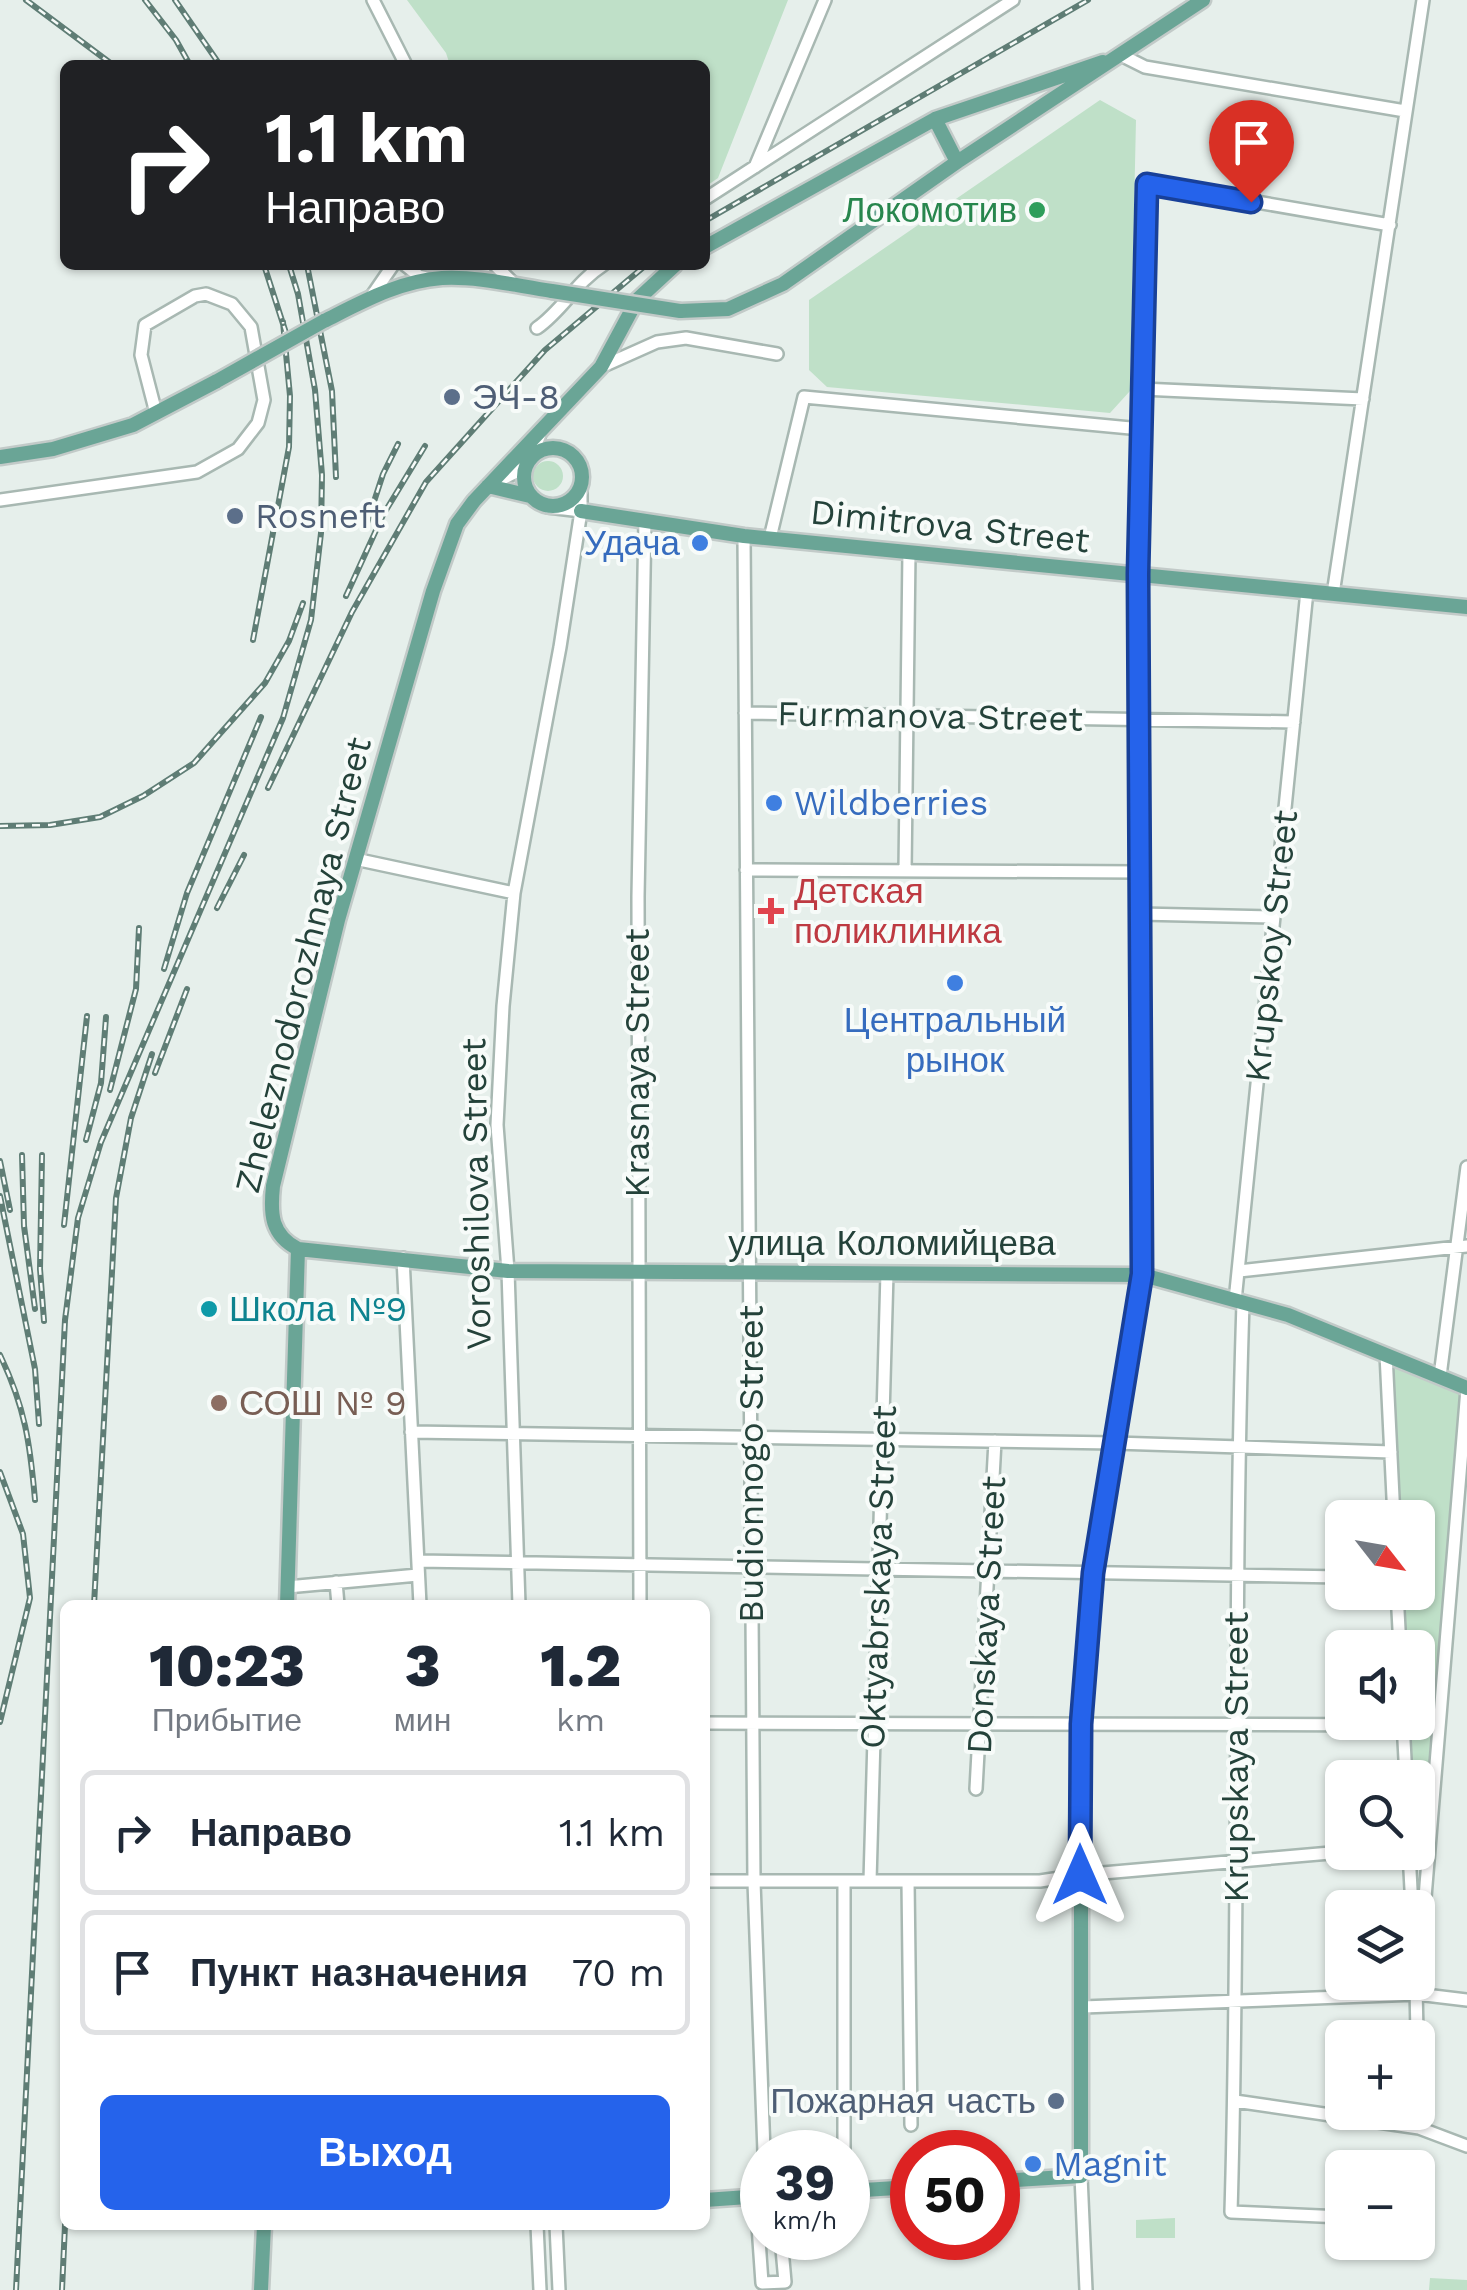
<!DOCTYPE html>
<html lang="ru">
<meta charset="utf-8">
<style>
:root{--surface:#fff;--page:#f6f6f7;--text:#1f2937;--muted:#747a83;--line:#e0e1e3;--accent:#2563eb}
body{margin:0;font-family:"Work Sans",sans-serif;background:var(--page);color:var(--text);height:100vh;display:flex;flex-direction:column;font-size:38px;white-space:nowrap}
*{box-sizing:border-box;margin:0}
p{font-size:32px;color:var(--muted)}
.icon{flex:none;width:55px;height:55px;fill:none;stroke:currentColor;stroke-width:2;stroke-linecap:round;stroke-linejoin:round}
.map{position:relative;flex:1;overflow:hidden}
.details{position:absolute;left:60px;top:1600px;width:650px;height:630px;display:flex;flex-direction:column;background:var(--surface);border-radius:15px;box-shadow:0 2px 8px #0004}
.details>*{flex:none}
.guide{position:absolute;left:60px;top:60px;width:650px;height:210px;border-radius:15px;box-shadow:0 2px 8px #0004;background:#202124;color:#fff;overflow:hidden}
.needle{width:65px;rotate:121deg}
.fabs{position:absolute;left:1325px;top:1500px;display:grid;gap:20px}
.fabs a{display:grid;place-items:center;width:110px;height:110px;border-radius:15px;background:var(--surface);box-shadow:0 2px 8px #0004;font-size:50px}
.speed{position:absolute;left:740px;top:2130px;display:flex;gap:20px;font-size:50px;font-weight:700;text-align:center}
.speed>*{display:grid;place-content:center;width:130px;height:130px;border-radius:50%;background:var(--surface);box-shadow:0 2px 8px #0004;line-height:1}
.speed small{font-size:25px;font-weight:400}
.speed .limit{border:15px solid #d22;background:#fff;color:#111}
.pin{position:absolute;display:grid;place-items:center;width:85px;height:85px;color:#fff;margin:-102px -42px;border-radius:50% 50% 50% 0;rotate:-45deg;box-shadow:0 0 10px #0007}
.pin .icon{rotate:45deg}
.me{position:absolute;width:110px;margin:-55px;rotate:0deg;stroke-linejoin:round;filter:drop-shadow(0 0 8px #0008)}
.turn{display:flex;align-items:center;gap:35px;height:210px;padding:0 40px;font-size:45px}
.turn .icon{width:130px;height:130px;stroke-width:2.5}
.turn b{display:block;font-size:70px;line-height:85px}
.eta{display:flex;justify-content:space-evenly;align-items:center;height:170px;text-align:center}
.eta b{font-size:60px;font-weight:800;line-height:70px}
.action{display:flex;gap:20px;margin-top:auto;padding:20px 40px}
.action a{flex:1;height:115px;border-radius:15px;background:var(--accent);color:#fff;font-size:40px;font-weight:800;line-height:115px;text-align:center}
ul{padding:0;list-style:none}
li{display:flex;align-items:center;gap:30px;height:125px;margin:0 20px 15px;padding:0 20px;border:5px solid var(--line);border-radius:15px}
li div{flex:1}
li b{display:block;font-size:38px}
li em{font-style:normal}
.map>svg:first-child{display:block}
</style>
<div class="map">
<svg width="1467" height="2290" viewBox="0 0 1467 2290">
<rect width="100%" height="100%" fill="#e6efeb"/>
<path fill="#bfe0c8" d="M 407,0 L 788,0 L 718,178 L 705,187 L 705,65 L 450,65 L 446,53 Z
M 1100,100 L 1136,120 L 1130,391 L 1110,413 L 827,387 L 809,370 L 809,300 Z
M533 476a15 15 0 1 1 30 0a15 15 0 1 1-30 0Z
M 1386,1354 L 1467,1388 L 1427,1847 L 1418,1847 L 1418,1778 L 1406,1777 L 1403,1723 L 1418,1722 L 1418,1648 L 1400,1647 L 1397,1593 L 1418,1592 L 1418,1518 L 1394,1517 Z
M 1175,2218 L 1175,2238 L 1136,2238 L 1136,2220 Z
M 1430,2278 L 1467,2280 L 1467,2290 L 1429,2290 Z"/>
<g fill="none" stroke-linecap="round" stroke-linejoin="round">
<defs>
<path id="minor" d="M 373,0 L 406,65
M 1123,56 L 1145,67 L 1405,111
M 755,167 L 825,0
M 705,199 L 1013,0
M 405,265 L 419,276 L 431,279
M 495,265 L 516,286
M 371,297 L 393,265
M 537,328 C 563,310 575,283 603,265
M 601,367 L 657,342 L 686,338 L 777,354
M 1142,389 L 1363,399
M 531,458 L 540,434
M 494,483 L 526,467
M 0,500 L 197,472 L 238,449 L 258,423 L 264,400 L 251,327 L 232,304 L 206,294 L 195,296 L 145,325 L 141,355 L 156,413
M 548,507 L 581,511
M 744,536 L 754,1882 L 764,2152
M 770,538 L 804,397 L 1141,429
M 1333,594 L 1423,0
M 745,713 L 1294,722
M 355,859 L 514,893
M 746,870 L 1140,872
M 905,871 L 909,552
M 1140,914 L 1274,917
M 403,1258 L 420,1605
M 1239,1271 L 1467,1246
M 1143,1275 L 1138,574 L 1147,183 L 1390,225
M 1235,1301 L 1307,591
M 1243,1303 C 1233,1606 1240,1909 1231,2212 L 1342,2217
M 1386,1354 L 1394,1518
M 1440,1376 L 1467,1167
M 411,1432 L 1115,1443 L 1391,1452
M 418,1561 L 1342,1577
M 336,1582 L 338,1605
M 287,1587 L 418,1575
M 1397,1592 L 1400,1648
M 519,1605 L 508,1271 L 497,1125 L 503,1006 L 514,893 L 560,647 L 581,511 L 581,488
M 640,1605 L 638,897 L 645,520
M 1403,1722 L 1406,1778
M 705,1723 L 1403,1725
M 976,1789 L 995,1441
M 1409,1852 L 1412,1908
M 705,1881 L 1040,1881 L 1080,1875 L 1342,1852
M 870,1881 L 887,1273
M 908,1881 L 911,2125
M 1418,1982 L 1467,1389
M 1416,1987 L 1419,2128
M 1083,2007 L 1417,1994 L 1467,2000
M 1235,2101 L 1419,2128 L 1467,2146
M 844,2152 L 844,1881
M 1081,2176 L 1086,2290
M 756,2197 L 762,2283 L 785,2282 L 781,2238
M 537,2225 L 540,2290
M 556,2225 L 559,2290"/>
<path id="major" d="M 935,119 L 957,162
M 705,247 L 935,119 L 1103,62
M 680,311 L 728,309 L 783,284 L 957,162 L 1203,0
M 324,321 C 362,302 399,281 442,278 C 478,276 517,286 552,291
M524 477a29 29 0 1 1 58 0a29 29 0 1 1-58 0Z
M 0,457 L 53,449 L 133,425 L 217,381
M 488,486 L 530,496
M 581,511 L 744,536 L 1467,607
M 298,1249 L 508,1271 L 1143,1275 L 1288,1315 L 1467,1388
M 287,1605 L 298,1249 C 271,1235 270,1214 273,1186 L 338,920 L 433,591 L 457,524 L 474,501 L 601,367 L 637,300 L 675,265
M 998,2181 L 1081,2176 L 1081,1725 L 1093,1573 L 1143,1275
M 848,2191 L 912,2187
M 705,2200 L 762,2196
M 261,2290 L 264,2225"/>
</defs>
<use href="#minor" stroke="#a8b8b2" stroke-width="16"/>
<use href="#major" stroke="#c2cac8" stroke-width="19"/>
<use href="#minor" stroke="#fff" stroke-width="11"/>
<use href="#major" stroke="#6aa596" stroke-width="14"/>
<defs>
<path id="rail" d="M 26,0 L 113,65
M 145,0 L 176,40 L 190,65
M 175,0 L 220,65
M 705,221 L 1088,0
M 264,265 L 286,333
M 307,265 L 332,391 L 336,477
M 367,523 L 383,474 L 398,444
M 346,596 L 383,515 L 425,446
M 253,640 L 289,447 L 290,396 L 283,322
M 268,788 L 352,612 L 426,482 L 545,350 L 646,265
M 0,826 L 50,825 L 100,817 L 143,796 L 194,763 L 265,683 L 289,641 L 303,603
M 217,908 L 244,855
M 164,969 L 187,893 L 261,717
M 155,1073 L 187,989
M 110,1090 L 136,989 L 139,928
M 86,1140 L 101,1083 L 106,1017
M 22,1155 L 24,1226 L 35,1309
M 42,1155 L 40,1269 L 44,1321
M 0,1161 L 10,1210
M 0,1196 L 35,1369 L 39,1424
M 64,1225 L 87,1016
M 0,1355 C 25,1407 30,1443 35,1500
M 0,1472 L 23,1534 L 30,1598 L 0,1722
M 94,1605 L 116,1198 L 131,1118 L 152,1054
M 16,2290 L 65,1320 L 78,1218 L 101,1142 L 283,718 L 311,620 L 321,533 L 322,475 L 315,390 L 298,294 L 289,265
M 62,2290 L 65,2225"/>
</defs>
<use href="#rail" stroke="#5f7d75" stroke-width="6"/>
<use href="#rail" stroke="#f7fbf9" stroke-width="2.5" stroke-dasharray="8" stroke-linecap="butt"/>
<defs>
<path id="major-bridge" d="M 552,291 L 680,311
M 217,381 L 324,321"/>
</defs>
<use href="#major-bridge" stroke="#c2cac8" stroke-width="19" stroke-linecap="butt"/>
<use href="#major-bridge" stroke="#6aa596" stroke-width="14"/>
</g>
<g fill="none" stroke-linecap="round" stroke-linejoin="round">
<defs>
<path id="route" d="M 1080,1875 L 1081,1724 L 1093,1573 L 1142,1274 L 1138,574 L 1147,184 L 1251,202"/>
</defs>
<use href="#route" stroke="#184099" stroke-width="25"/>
<use href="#route" stroke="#2563eb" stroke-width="18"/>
</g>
<circle fill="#2e9e5b" stroke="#f7fbf9" stroke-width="4" cx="1037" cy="210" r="10"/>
<g fill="#5c6f8a" stroke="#f7fbf9" stroke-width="4">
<circle cx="452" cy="397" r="10"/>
<circle cx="235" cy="516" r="10"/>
<circle cx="1056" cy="2101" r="10"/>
</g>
<g fill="#3f7fe0" stroke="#f7fbf9" stroke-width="4">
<circle cx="700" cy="543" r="10"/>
<circle cx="774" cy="803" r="10"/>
<circle cx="955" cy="983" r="10"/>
<circle cx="1033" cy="2164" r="10"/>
</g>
<path fill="#e0444e" stroke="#f7fbf9" stroke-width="4" d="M766 896h10v10h10v10h-10v10h-10v-10h-10v-10h10z"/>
<circle fill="#0f9aa8" stroke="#f7fbf9" stroke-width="4" cx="209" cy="1309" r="10"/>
<circle fill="#8d6e63" stroke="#f7fbf9" stroke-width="4" cx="219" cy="1403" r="10"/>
<g text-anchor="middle" stroke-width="8" stroke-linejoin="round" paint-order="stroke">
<g font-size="35" fill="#27864d" stroke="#f7fbf9" text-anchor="end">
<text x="1017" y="222">Локомотив</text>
</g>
<g font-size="35" fill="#4e5e75" stroke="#f7fbf9" text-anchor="start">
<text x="472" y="409">ЭЧ-8</text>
<text x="255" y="528">Rosneft</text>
<text x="1036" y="2113" text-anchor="end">Пожарная часть</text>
</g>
<g font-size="35" fill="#24423a" stroke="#f7fbf9">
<text transform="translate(950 526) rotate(6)" y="12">Dimitrova Street</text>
<text transform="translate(930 716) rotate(1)" y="12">Furmanova Street</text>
<text transform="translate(1271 946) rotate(-84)" y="12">Krupskoy Street</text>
<text transform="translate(303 965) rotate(-76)" y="12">Zheleznodorozhnaya Street</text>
<text transform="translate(637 1063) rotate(-90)" y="12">Krasnaya Street</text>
<text transform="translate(476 1194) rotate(-91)" y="12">Voroshilova Street</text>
<text x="892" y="1255">улица Коломийцева</text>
<text transform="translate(751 1464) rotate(-90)" y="12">Budionnogo Street</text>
<text transform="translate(878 1577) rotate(-88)" y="12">Oktyabrskaya Street</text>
<text transform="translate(986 1615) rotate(-87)" y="12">Donskaya Street</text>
<text transform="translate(1236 1757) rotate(-90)" y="12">Krupskaya Street</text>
</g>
<g font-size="35" fill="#366cbe" stroke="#f7fbf9" text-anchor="start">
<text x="680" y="555" text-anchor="end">Удача</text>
<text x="794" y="815">Wildberries</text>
<text x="955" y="1032" text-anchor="middle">Центральный<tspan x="955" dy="40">рынок</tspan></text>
<text x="1053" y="2176">Magnit</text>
</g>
<g font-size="35" fill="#be3a42" stroke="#f7fbf9" text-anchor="start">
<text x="794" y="903">Детская<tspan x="794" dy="40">поликлиника</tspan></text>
</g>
<g font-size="35" fill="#0d838f" stroke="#f7fbf9" text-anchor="start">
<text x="229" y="1321">Школа №9</text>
</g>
<g font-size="35" fill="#785e54" stroke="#f7fbf9" text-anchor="start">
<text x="239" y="1415">СОШ № 9</text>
</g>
</g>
</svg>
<div class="fabs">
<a><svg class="needle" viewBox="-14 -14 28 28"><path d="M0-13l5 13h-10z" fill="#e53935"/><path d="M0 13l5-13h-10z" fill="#747a83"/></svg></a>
<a><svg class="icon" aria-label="sound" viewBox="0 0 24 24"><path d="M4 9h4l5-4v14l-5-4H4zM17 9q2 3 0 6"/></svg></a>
<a><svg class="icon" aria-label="search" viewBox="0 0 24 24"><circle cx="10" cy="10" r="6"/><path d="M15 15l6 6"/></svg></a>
<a><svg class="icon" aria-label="layers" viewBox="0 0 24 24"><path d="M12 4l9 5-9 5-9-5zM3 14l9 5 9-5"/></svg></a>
<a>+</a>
<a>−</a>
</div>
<div class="speed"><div>39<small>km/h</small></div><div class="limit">50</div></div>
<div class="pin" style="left:1251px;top:202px;background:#d93025"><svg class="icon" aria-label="arrive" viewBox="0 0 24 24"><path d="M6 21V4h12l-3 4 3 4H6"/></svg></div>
<svg class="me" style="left:1080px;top:1875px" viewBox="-20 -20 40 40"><path d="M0-17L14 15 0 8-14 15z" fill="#2563eb" stroke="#fff" stroke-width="4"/></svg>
<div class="guide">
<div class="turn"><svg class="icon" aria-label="right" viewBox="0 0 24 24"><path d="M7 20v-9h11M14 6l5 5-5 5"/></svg><div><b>1.1 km</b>Направо</div></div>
</div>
<section class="details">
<div class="eta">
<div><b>10:23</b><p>Прибытие</p></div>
<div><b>3</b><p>мин</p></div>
<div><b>1.2</b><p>km</p></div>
</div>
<ul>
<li><svg class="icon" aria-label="right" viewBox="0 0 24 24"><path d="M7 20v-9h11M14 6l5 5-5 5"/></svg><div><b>Направо</b></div><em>1.1 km</em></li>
<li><svg class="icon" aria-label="arrive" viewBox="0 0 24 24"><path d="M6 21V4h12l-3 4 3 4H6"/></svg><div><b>Пункт назначения</b></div><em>70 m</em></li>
</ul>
<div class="action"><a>Выход</a></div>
</section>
</div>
